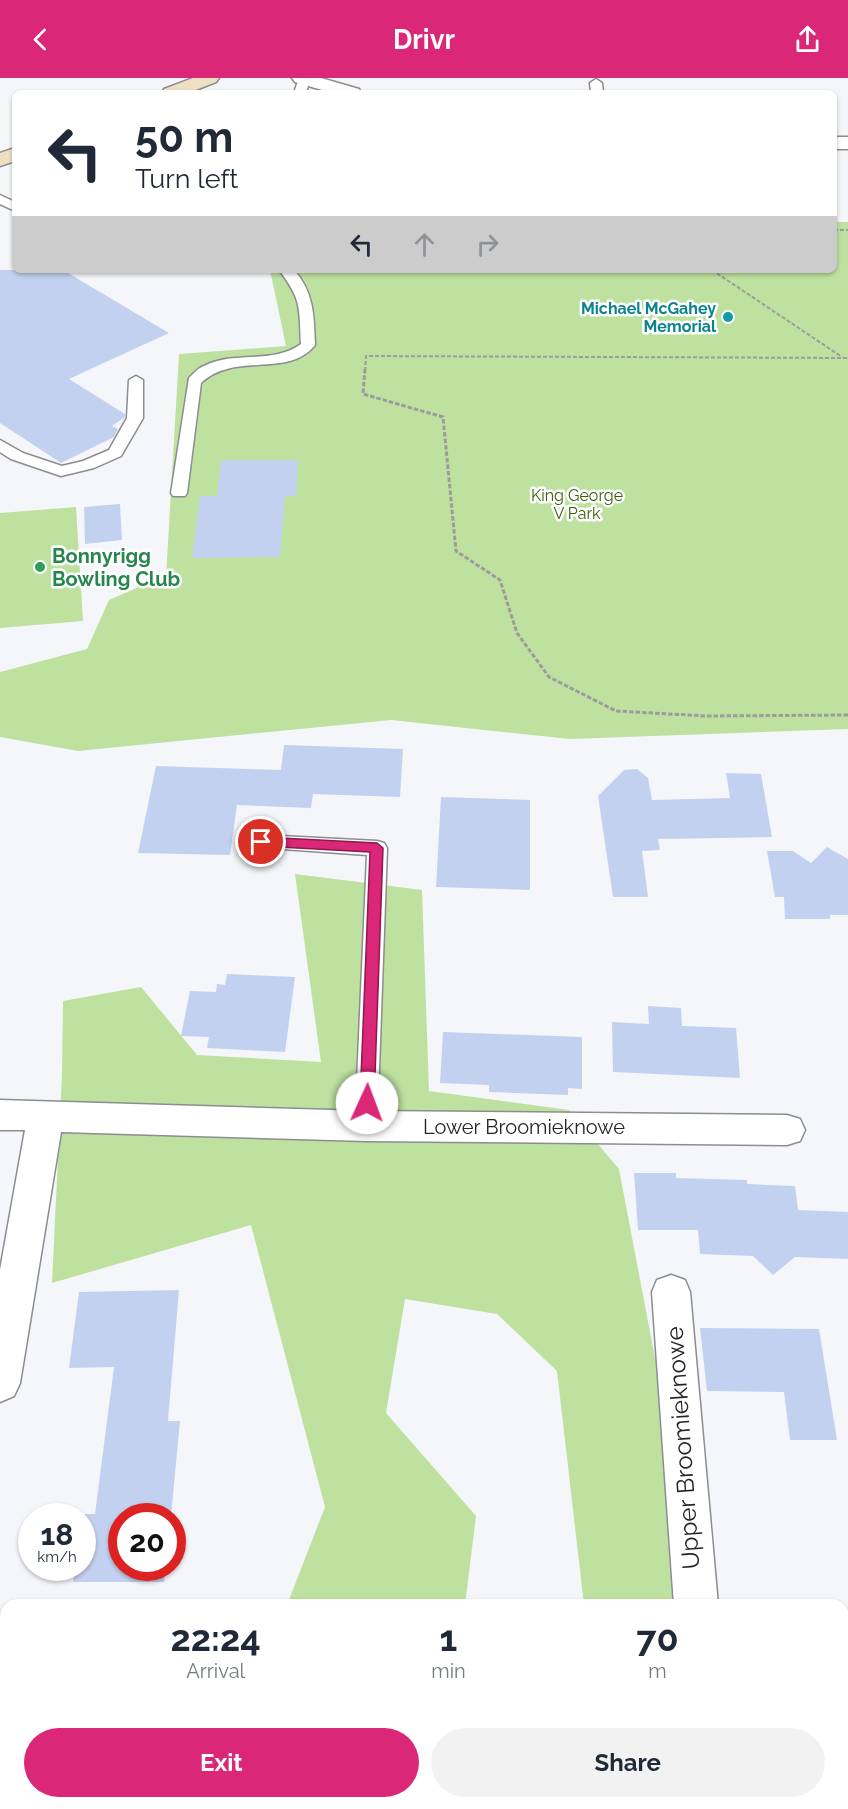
<!DOCTYPE html>
<style>
:root{--surface:#fff;--page:#f2f2f3;--text:#1f2937;--muted:#747a83;--accent:#db2777}
body{margin:0;font-family:Raleway,sans-serif;background:var(--page);color:var(--text);height:100vh;display:flex;flex-direction:column;font-size:22px;white-space:nowrap}
*{box-sizing:border-box;margin:0}
p{font-size:20px;color:var(--muted)}
.icon{flex:none;width:33px;height:33px;fill:none;stroke:currentColor;stroke-width:2;stroke-linecap:round;stroke-linejoin:round}
.map{position:relative;flex:1;overflow:hidden}
.panel{position:absolute;left:0px;top:1521px;width:849px;height:210px;display:flex;flex-direction:column;background:var(--surface);border-radius:18px 18px 0 0;box-shadow:0 2px 4px #0004}
.panel>*{flex:none}
.banner{position:absolute;left:12px;top:12px;width:825px;height:183px;border-radius:9px;box-shadow:0 2px 4px #0004;background:#fff;color:var(--text);overflow:hidden}
.speed{position:absolute;left:18px;top:1425px;display:flex;gap:12px;font-size:30px;font-weight:700;text-align:center}
.speed>*{display:grid;place-content:center;width:78px;height:78px;border-radius:50%;background:var(--surface);box-shadow:0 2px 4px #0004;line-height:1}
.speed small{font-size:15px;font-weight:400}
.speed .limit{border:9px solid #d22;background:#fff;color:#111}
.pin{position:absolute;display:grid;place-items:center;width:51px;height:51px;color:#fff;margin:-26px;border:3px solid #fff;border-radius:50%;box-shadow:0 2px 6px #0007}
.me{position:absolute;width:66px;margin:-33px;rotate:2deg;stroke-linejoin:round;filter:drop-shadow(0 0 4px #0008)}
.turn{display:flex;align-items:center;gap:21px;height:126px;padding:0 24px;font-size:27px}
.turn .icon{width:78px;height:78px;stroke-width:2.5}
.turn b{display:block;font-size:42px;line-height:51px}
.lanes{display:flex;align-items:center;height:57px;padding:0 24px;background:#0003;justify-content:center;gap:30px;direction:ltr}
.lanes .off{opacity:.35}
.eta{display:flex;justify-content:space-evenly;align-items:center;height:102px;text-align:center}
.eta b{font-size:36px;font-weight:700;line-height:42px}
.action{display:flex;gap:12px;margin-top:auto;padding:12px 24px}
.action a{flex:1;height:69px;border-radius:36px;background:var(--accent);color:#fff;font-size:24px;font-weight:700;line-height:69px;text-align:center}
.action a+a{background:var(--page);color:var(--text)}
header{display:flex;justify-content:space-between;align-items:center;height:78px;padding:0 24px;background:var(--accent);color:#fff;font-size:27px;font-weight:700}
.map>svg:first-child{display:block}
</style>
<header><svg class="icon" aria-label="back" viewBox="0 0 24 24"><path d="M15 5l-7 7 7 7"/></svg>Drivr<svg class="icon" aria-label="share" viewBox="0 0 24 24"><path d="M12 15V3M7 8l5-5 5 5M5 13v7h14v-7"/></svg></header>
<div class="map">
<svg width="848" height="1731" viewBox="0 0 848 1731">
<rect width="100%" height="100%" fill="#f5f6f9"/>
<path fill="#bee1a0" d="M 834,144 L 848,144 L 848,651 L 570,661 L 391,642 L 78,673 L 0,659 L 0,594 L 87,571 L 109,522 L 162,499 L 166,499 L 179,276 L 286,268 L 270,192 L 834,192 Z
M 76,429 L 83,543 L 0,550 L 0,435 Z
M 295,796 L 422,812 L 429,1013 L 569,1032 L 619,1091 L 702,1527 L 584,1527 L 557,1293 L 497,1236 L 405,1221 L 386,1335 L 476,1438 L 465,1527 L 287,1527 L 325,1429 L 251,1147 L 52,1205 L 62,997 L 63,923 L 141,909 L 197,977 L 321,984 Z
M 250,1725 L 383,1725 L 383,1731 L 250,1731 Z
M 614,1725 L 709,1725 L 702,1731 L 626,1731 Z"/>
<path fill="#c3d1f0" d="M 0,192 L 63,192 L 169,255 L 69,301 L 125,336 L 125,339 L 112,348 L 118,351 L 114,359 L 61,385 L 0,345 Z
M 221,382 L 298,382 L 296,418 L 285,418 L 280,479 L 192,480 L 200,418 L 217,418 Z
M 120,426 L 122,462 L 85,466 L 84,429 Z
M 284,667 L 403,671 L 400,719 L 313,716 L 311,730 L 237,727 L 230,777 L 138,775 L 156,688 L 281,692 Z
M 637,691 L 648,700 L 652,722 L 730,720 L 726,695 L 761,696 L 772,759 L 658,761 L 660,772 L 642,773 L 648,819 L 613,819 L 598,718 L 624,692 Z
M 441,719 L 530,722 L 530,812 L 436,809 Z
M 827,769 L 848,781 L 848,837 L 830,837 L 830,841 L 785,841 L 784,819 L 775,819 L 767,773 L 793,773 L 811,785 Z
M 227,896 L 295,899 L 285,974 L 207,970 L 209,959 L 181,958 L 190,913 L 216,914 L 217,906 L 225,907 Z
M 648,928 L 681,930 L 682,948 L 736,950 L 740,1000 L 613,994 L 612,944 L 649,946 Z
M 443,954 L 582,959 L 582,1011 L 568,1010 L 568,1017 L 489,1014 L 489,1007 L 440,1005 Z
M 634,1095 L 676,1095 L 676,1100 L 747,1102 L 747,1106 L 795,1108 L 798,1132 L 848,1134 L 848,1181 L 795,1179 L 773,1197 L 753,1178 L 700,1176 L 698,1152 L 638,1152 Z
M 179,1212 L 168,1343 L 180,1343 L 171,1438 L 122,1438 L 122,1490 L 166,1490 L 164,1504 L 73,1504 L 75,1490 L 82,1490 L 82,1436 L 95,1436 L 114,1289 L 69,1290 L 79,1214 Z
M 700,1250 L 819,1251 L 837,1362 L 790,1362 L 784,1314 L 707,1313 Z"/>
<g fill="none" stroke-linecap="round" stroke-linejoin="round">
<defs>
<path id="service" d="M 299,0 L 310,1 L 306,15 L 294,15 Z
M 596,1 L 602,5 L 603,15 L 591,15 L 590,5 Z
M 0,117 L 15,124 L 15,133 L 0,126 Z
M 279,192 L 294,192 C 314,214 314,239 315,267 C 288,301 235,273 201,305 L 187,415 L 185,418 L 173,418 L 171,415 L 189,300 C 193,296 198,290 204,288 C 234,272 272,287 301,266 C 299,229 302,222 279,192 Z
M 136,298 L 143,302 L 143,340 L 121,378 L 94,390 L 61,398 L 11,381 L 0,374 L 0,362 L 23,375 L 62,388 L 83,383 L 109,372 L 127,340 L 129,302 Z
M 261,757 L 377,763 L 384,765 L 387,770 L 377,1048 L 374,1055 L 366,1057 L 358,1055 L 355,1048 L 367,777 L 254,769 L 251,764 L 254,759 Z"/>
<path id="minor" d="M 292,0 L 321,0 L 359,11 L 361,15 L 332,15 L 295,4 Z
M 834,59 L 848,59 L 848,71 L 834,71 Z
M 0,1022 L 366,1033 L 787,1037 L 800,1041 L 805,1052 L 800,1063 L 787,1067 L 366,1063 L 61,1054 L 20,1305 L 14,1318 L 0,1324 L 0,1192 L 25,1052 L 0,1052 Z
M 671,1197 L 685,1202 L 690,1214 L 718,1527 L 674,1527 L 652,1214 L 657,1202 Z
M 687,1725 L 735,1725 L 736,1731 L 688,1731 Z"/>
<path id="secondary" d="M 193,0 L 219,0 L 216,4 L 188,15 L 162,15 L 164,11 Z
M 15,70 L 15,83 L 0,88 L 0,75 Z"/>
</defs>
<use href="#service" stroke="#8c8d90" stroke-width="3"/>
<use href="#minor" stroke="#8c8d90" stroke-width="3"/>
<use href="#secondary" stroke="#8c8d90" stroke-width="3"/>
<path stroke="#9b9c9e" stroke-width="2" stroke-dasharray="4 2" stroke-linecap="butt" d="M 834,152 L 848,152
M 712,192 L 842,279
M 365,293 L 366,278 L 848,280"/>
<path stroke="#9b9c9e" stroke-width="3" stroke-dasharray="4.5 2" stroke-linecap="butt" d="M 365,291 L 363,316 L 443,339 L 456,473 L 500,502 L 517,555 L 549,599 L 616,633 L 706,638 L 848,637"/>
<use href="#service" fill="#fff" fill-rule="evenodd"/>
<use href="#minor" fill="#fff" fill-rule="evenodd"/>
<use href="#secondary" fill="#eee0c3" fill-rule="evenodd"/>
</g>
<path fill="#db2777" stroke="#8e194d" stroke-width="1.5" d="M 261,759 L 377,765 L 383,770 L 374,1025 L 372,1029 L 362,1029 L 360,1025 L 370,774 L 261,768 L 255,764 Z"/>
<circle fill="#0f9aa8" stroke="#fff" stroke-width="2" cx="728" cy="239" r="6"/>
<circle fill="#2e9e5b" stroke="#fff" stroke-width="2" cx="40" cy="489" r="6"/>
<g text-anchor="middle" stroke-width="5" stroke-linejoin="round" paint-order="stroke">
<g font-size="16" font-weight="bold" fill="#0d838f" stroke="#fff" text-anchor="end">
<text x="716" y="236">Michael McGahey<tspan x="716" dy="18">Memorial</tspan></text>
</g>
<g font-size="16" fill="#3a5e06" stroke="#fff">
<text x="577" y="423">King George<tspan x="577" dy="18">V Park</tspan></text>
</g>
<g font-size="20" font-weight="bold" fill="#27864d" stroke="#fff" text-anchor="start">
<text x="52" y="485">Bonnyrigg<tspan x="52" dy="23">Bowling Club</tspan></text>
</g>
<g font-size="20" fill="#252526" stroke="#fff">
<text x="524" y="1056">Lower Broomieknowe</text>
</g>
<g font-size="24" fill="#252526" stroke="#fff">
<text transform="translate(683 1370) rotate(-94)" y="8">Upper Broomieknowe</text>
</g>
</g>
</svg>
<div class="speed"><div>18<small>km/h</small></div><div class="limit">20</div></div>
<div class="pin" style="left:261px;top:764px;background:#d93025"><svg class="icon" aria-label="arrive" viewBox="0 0 24 24"><path d="M6 21V4h12l-3 4 3 4H6"/></svg></div>
<svg class="me" style="left:367px;top:1025px" viewBox="-20 -20 40 40"><circle r="19" fill="#fff"/><path d="M0-13L10 11 0 6-10 11z" fill="#db2777"/></svg>
<div class="banner">
<div class="turn"><svg class="icon" aria-label="left" viewBox="0 0 24 24"><path d="M17 20v-9H6M10 6l-5 5 5 5"/></svg><div><b>50 m</b>Turn left</div></div>
<div class="lanes"><svg class="icon" aria-label="left" viewBox="0 0 24 24"><path d="M17 20v-9H6M10 6l-5 5 5 5"/></svg><svg class="icon off" aria-label="ahead" viewBox="0 0 24 24"><path d="M12 20V5M6 11l6-6 6 6"/></svg><svg class="icon off" aria-label="right" viewBox="0 0 24 24"><path d="M7 20v-9h11M14 6l5 5-5 5"/></svg></div>
</div>
<section class="panel">
<div class="eta">
<div><b>22:24</b><p>Arrival</p></div>
<div><b>1</b><p>min</p></div>
<div><b>70</b><p>m</p></div>
</div>
<div class="action"><a>Exit</a><a>Share</a></div>
</section>
</div>
